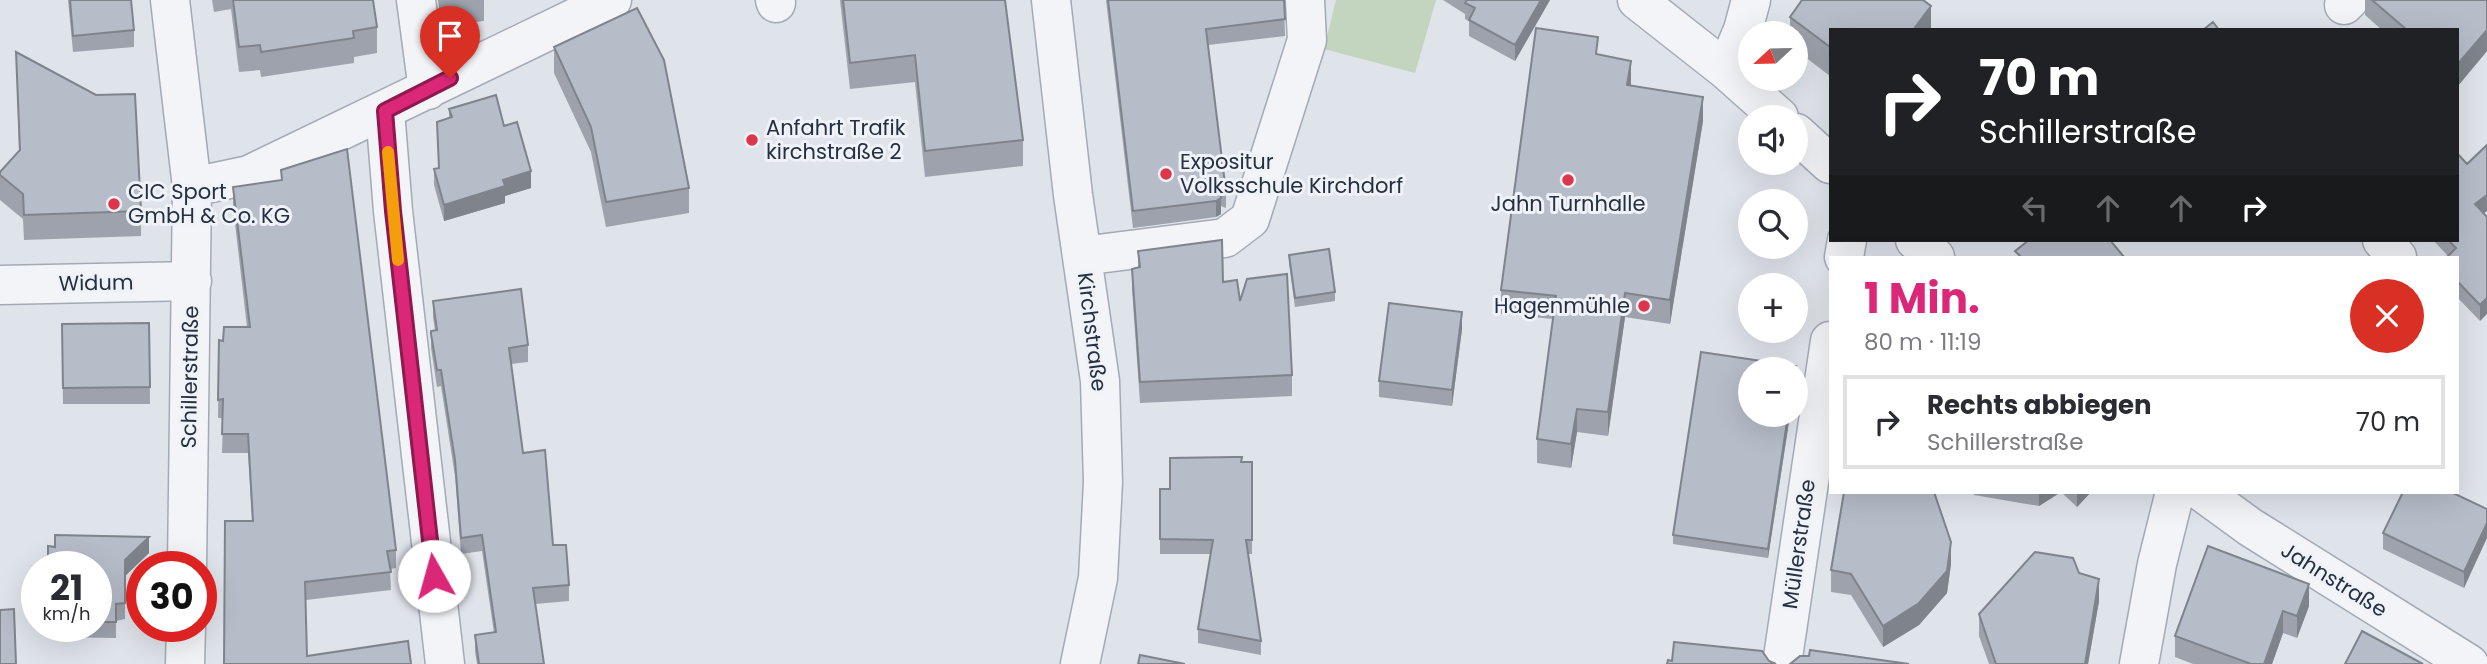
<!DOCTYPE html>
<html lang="de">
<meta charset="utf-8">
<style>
:root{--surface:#fff;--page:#f2f2f3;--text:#2b2b33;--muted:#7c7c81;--line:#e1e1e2;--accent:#db2777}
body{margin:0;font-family:Poppins,sans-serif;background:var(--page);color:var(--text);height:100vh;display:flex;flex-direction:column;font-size:26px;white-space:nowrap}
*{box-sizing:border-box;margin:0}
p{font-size:23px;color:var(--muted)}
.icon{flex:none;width:38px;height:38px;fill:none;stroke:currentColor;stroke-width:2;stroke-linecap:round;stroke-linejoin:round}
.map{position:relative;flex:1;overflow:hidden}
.side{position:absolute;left:1829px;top:256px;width:630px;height:238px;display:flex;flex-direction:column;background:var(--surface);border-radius:0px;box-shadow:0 7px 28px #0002}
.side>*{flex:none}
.hud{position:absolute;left:1829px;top:28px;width:630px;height:214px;border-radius:0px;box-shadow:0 7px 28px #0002;background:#202124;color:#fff;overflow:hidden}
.needle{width:46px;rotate:248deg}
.controls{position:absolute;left:1738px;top:21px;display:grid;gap:14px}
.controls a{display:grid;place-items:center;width:70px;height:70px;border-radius:50%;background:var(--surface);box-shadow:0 7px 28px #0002;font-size:35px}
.speed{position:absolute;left:21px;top:551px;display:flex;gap:14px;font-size:35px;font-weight:700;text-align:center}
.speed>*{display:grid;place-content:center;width:91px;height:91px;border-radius:50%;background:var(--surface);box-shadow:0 7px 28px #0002;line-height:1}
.speed small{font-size:18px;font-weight:400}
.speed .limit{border:10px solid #d22;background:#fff;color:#111}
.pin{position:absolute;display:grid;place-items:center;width:60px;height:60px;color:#fff;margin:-72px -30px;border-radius:50% 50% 50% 0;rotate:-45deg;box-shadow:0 0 7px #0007}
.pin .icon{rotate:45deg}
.me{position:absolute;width:77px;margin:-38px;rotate:353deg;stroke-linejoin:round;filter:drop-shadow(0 0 5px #0008)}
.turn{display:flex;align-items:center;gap:24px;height:147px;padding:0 35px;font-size:32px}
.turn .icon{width:91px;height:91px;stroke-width:2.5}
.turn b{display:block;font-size:49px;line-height:60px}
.lanes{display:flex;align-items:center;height:66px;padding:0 35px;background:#0003;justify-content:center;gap:35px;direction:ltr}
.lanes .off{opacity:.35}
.round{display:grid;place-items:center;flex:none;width:74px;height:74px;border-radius:37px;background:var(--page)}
.headline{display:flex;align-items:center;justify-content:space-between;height:119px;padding:0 35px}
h1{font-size:42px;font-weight:700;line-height:52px;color:var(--accent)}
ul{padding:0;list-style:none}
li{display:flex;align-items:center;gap:21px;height:94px;margin:0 14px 10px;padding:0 21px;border:4px solid var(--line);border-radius:0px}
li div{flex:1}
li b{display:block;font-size:26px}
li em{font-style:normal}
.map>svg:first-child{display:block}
</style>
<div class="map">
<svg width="2487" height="664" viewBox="0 0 2487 664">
<rect width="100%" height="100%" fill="#dfe3ea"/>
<path fill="#c4d5bf" d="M 1336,0 L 1436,0 L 1415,73 L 1324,49 Z"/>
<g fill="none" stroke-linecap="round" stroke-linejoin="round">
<defs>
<path id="minor" d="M 170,0 L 192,187 L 187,567
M 416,0 L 428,90
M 775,0 L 776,3
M 1051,0 L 1073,195 L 1100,381 L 1103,482 L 1098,578 L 1080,664
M 1637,0 L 1726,70 L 1779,117
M 2344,5 L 2349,0
M 1726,70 L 1743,30 L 1751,0
M 385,111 L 393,211 L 445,664
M 1796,133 L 1830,164
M 192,187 L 249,175 L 612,0
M 1915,240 L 1935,257
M 2382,240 L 2397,257
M 1082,256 L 1225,238 L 1250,219 L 1307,40 L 1305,0
M 1844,257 L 1847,240
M 0,285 L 192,281
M 2202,492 L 2250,527 L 2469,664
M 185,664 L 186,626
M 1782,664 L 1830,341
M 2139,664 L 2157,564 L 2175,492"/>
</defs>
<use href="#minor" stroke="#a4aab5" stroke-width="41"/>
<use href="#minor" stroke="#f2f4f8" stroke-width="38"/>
</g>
<path fill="#9da2ac" d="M 68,0 L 131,0 L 134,30 L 134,47 L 73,52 Z
M 212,0 L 373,0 L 377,27 L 377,53 L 354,57 L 354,63 L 261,77 L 260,70 L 239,72 L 231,9 L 214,12 Z
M 438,0 L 484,0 L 484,21 L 441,26 Z
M 840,0 L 1005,0 L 1023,140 L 1023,166 L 925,177 L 915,82 L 850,89 Z
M 1106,0 L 1284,0 L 1285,36 L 1208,45 L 1226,192 L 1226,208 L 1221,206 L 1221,214 L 1216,217 L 1133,228 Z
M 1443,0 L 1550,0 L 1515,61 L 1469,36 L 1469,21 L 1465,19 L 1465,14 Z
M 2365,0 L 2487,0 L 2487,51 L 2457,87 L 2457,30 L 2382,30 L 2365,15 Z
M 1790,17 L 1931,30 L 1830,30 L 1830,76 L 1796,50 L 1796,33 L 1790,33 Z
M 554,47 L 689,188 L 689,213 L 606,227 L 591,152 L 554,73 Z
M 16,52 L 141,211 L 141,236 L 24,240 L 23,219 L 0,200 L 0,172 L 19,151 Z
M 1598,54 L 1631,86 L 1703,121 L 1670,324 L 1625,317 L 1608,436 L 1577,432 L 1571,468 L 1537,463 L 1537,439 L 1553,319 L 1501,314 L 1501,290 Z
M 449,109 L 504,126 L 531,188 L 505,196 L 505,203 L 444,221 L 434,185 L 434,169 L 439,168 L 437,122 L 449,118 Z
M 2487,145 L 2487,211 L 2484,213 L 2480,321 L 2457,297 L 2457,257 L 2448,256 L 2433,240 L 2457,240 L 2467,164 Z
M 281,170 L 396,550 L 396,568 L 390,569 L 391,590 L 306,600 L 307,656 L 411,664 L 224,664 L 252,521 L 248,453 L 222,453 L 223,418 L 218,418 L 219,340 L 223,341 L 247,327 L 233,206 L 233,187 L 281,180 Z
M 1138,251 L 1223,282 L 1240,301 L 1292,375 L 1292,396 L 1140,403 L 1132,289 L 1132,269 L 1138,268 Z
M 1289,255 L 1335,292 L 1335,301 L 1295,307 L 1289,263 Z
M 433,301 L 528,345 L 528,362 L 511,364 L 523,453 L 553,545 L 569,585 L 569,601 L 535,604 L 544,664 L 477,664 L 475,651 L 475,635 L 494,633 L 482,551 L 461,554 L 455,476 L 441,386 L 437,387 L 431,348 L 431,331 L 435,330 L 433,317 Z
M 149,323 L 150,404 L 63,404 L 62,324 Z
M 1462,329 L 1452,406 L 1379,397 L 1379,381 Z
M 1701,352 L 1796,366 L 1796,375 L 1796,369 L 1750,369 L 1750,415 L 1790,415 L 1768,558 L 1673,544 L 1673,535 Z
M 1242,462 L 1252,462 L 1252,554 L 1248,554 L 1261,641 L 1261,655 L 1198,643 L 1198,629 L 1211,554 L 1160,554 L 1160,489 L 1170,489 Z
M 1973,492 L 2091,492 L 2077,507 L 2061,492 L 2039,506 L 1974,495 Z
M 2487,509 L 2464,588 L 2383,549 L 2383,533 Z
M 149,553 L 125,576 L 125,619 L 116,621 L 116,638 L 46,637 L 46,626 L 96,626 L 96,567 Z
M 1951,564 L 1947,593 L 1919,625 L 1883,647 L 1851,595 L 1831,592 L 1831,570 Z
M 2079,573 L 2099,601 L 2088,664 L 1989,664 L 1979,636 L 1979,614 Z
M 2309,606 L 2297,638 L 2283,633 L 2272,664 L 2193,664 L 2175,657 L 2175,636 Z"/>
<path fill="#7f848c" d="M 1541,0 L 1550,0 L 1515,61 L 1515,45 Z
M 1931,6 L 1931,30 L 1913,30 Z
M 2487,30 L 2487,51 L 2457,87 L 2457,65 Z
M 1631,61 L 1631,85 L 1627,109 L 1627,85 Z
M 1703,97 L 1703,121 L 1670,324 L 1670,300 Z
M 531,171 L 531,188 L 505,196 L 505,203 L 444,221 L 444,205 L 503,180 Z
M 2487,195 L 2487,211 L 2475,220 L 2475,204 Z
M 1221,198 L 1221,214 L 1216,217 L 1216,201 Z
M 1625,293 L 1625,317 L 1608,436 L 1608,412 Z
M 2487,298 L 2487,314 L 2480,321 L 2480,305 Z
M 1462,312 L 1462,329 L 1452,406 L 1452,390 Z
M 1577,409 L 1577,432 L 1571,468 L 1571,444 Z
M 1788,415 L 1790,415 L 1768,558 L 1768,549 Z
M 2039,492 L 2061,492 L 2039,506 Z
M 2077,492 L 2091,492 L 2077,507 Z
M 2487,523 L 2487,538 L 2464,588 L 2464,572 Z
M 149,537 L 149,553 L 125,576 L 125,560 Z
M 1951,542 L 1951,564 L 1947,593 L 1919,625 L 1883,647 L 1883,626 Z
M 2099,579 L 2099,601 L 2088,664 L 2085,664 Z
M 2309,584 L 2309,606 L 2297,638 L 2297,616 Z
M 2283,611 L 2283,633 L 2272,664 L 2264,664 Z"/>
<path fill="#b6bcc8" stroke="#7f848c" stroke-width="2" d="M 70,0 L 131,0 L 134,30 L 73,36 Z
M 233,0 L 373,0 L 377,27 L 353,31 L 354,38 L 261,52 L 260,45 L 239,47 Z
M 843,0 L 1005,0 L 1023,140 L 925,151 L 915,55 L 850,63 Z
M 1108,0 L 1284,0 L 1285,19 L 1206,29 L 1226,192 L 1220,190 L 1221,198 L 1216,201 L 1133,211 Z
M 1467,0 L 1541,0 L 1515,45 L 1469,20 L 1475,8 L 1465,3 Z
M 1802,0 L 1923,0 L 1931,6 L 1913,30 L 1830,30 L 1830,47 L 1790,17 Z
M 2372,0 L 2487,0 L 2487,30 L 2457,65 L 2457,30 L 2407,30 Z
M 637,8 L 664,60 L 689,188 L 606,202 L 591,127 L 554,47 Z
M 2213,22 L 2219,30 L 2203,30 Z
M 1536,28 L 1598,37 L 1596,54 L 1631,61 L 1627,85 L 1703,97 L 1670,300 L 1625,293 L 1608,412 L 1577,409 L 1571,444 L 1537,439 L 1556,296 L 1501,290 Z
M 16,52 L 96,95 L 135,94 L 141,211 L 24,215 L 23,194 L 0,175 L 0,172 L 20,150 Z
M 496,95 L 504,126 L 517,122 L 531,171 L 503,180 L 505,186 L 444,205 L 434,169 L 439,168 L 437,122 L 452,117 L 449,109 Z
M 2487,145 L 2487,195 L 2475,204 L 2487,217 L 2487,298 L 2480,305 L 2457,281 L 2457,257 L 2447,257 L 2456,248 L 2448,240 L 2457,240 L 2457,153 L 2467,164 Z
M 347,149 L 396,550 L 387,551 L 391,572 L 305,582 L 307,656 L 408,641 L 411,664 L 224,664 L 225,521 L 253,521 L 248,434 L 222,434 L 223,399 L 218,400 L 219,340 L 223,341 L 224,327 L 250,327 L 233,187 L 282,180 L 281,170 Z
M 1222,240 L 1223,282 L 1237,280 L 1240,301 L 1247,279 L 1287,274 L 1292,375 L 1140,382 L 1132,269 L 1140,267 L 1138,251 Z
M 2029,240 L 2110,240 L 2124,257 L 2021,257 L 2015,251 Z
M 1329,249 L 1335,292 L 1295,298 L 1289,255 Z
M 521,289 L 528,345 L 509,348 L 523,453 L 545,450 L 553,545 L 566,545 L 569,585 L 533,588 L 544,664 L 479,664 L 475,635 L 496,632 L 482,535 L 461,538 L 455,460 L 441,370 L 437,370 L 431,334 L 431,331 L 437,330 L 433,301 Z
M 1389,303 L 1462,312 L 1452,390 L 1379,381 Z
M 149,323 L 150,387 L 63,388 L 62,324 Z
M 1701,352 L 1796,366 L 1795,369 L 1750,369 L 1750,415 L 1788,415 L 1768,549 L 1673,535 Z
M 1235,457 L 1242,457 L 1241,462 L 1252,462 L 1252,540 L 1246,540 L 1261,641 L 1198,629 L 1213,540 L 1160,539 L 1160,489 L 1170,489 L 1170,458 Z
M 1844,492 L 1934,492 L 1951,542 L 1947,571 L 1919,603 L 1883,626 L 1851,574 L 1831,570 Z
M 2403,492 L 2451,492 L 2487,509 L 2487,523 L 2464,572 L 2383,533 Z
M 55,535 L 149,537 L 125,560 L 125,603 L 116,604 L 116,622 L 96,622 L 96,567 L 48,567 L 48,546 L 55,547 Z
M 2208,546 L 2309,584 L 2297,616 L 2283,611 L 2264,664 L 2251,664 L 2175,636 Z
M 2035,552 L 2073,558 L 2079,573 L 2099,579 L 2085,664 L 1996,664 L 1979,614 Z
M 14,609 L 16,664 L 0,664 L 0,610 Z
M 2362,631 L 2423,664 L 2345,664 Z
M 1674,642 L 1762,651 L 1769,661 L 1776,664 L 1667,664 L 1668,660 L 1672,661 Z
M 1810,650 L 1909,664 L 1790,664 L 1800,656 L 1809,656 Z
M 1140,655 L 1185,664 L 1138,664 Z"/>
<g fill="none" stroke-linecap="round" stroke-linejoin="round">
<defs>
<path id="route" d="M 434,576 L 393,211 L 385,111 L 450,78"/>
</defs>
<use href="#route" stroke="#8e194d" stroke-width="18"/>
<use href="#route" stroke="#db2777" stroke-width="12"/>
<path stroke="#f59e0b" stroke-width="12" d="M 388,152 L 398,260"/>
</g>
<g fill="#dd364c" stroke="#eff2f7" stroke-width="2.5">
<circle cx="752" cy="140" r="7"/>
<circle cx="1166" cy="174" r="7"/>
<circle cx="1568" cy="180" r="7"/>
<circle cx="114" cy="204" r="7"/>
<circle cx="1644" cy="306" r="7"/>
</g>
<g text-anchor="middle" stroke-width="6" stroke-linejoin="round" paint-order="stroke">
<g font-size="21" fill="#263043" stroke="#eff2f7" text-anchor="start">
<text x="766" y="135">Anfahrt Trafik<tspan x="766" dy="24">kirchstraße 2</tspan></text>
<text x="1180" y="169">Expositur<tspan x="1180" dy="24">Volksschule Kirchdorf</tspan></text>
<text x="128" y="199">CIC Sport<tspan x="128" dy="24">GmbH &amp; Co. KG</tspan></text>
<text x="1568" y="211" text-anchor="middle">Jahn Turnhalle</text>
<text x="1630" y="313" text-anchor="end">Hagenmühle</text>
</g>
<g font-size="21" fill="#263043" stroke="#eff2f7">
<text transform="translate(96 283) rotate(-1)" y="7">Widum</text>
<text transform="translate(1092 332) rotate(83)" y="7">Kirchstraße</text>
<text transform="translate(190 377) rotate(-89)" y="7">Schillerstraße</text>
<text transform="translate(1799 544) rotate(-82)" y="7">Müllerstraße</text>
<text transform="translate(2334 580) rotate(32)" y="7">Jahnstraße</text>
</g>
</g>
</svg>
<div class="controls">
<a><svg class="needle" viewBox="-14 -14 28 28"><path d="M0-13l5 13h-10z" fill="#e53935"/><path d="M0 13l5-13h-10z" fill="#7c7c81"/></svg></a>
<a><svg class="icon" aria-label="sound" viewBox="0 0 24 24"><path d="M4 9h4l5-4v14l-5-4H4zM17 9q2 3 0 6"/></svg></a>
<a><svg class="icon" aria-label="search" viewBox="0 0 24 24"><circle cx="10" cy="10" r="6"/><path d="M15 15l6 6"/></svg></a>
<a>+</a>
<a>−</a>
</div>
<div class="speed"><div>21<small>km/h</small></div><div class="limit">30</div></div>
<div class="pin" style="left:450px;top:78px;background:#d93025"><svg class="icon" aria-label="arrive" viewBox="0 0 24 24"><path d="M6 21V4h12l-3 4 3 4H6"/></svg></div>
<svg class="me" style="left:434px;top:576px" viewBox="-20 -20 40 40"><circle r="19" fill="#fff"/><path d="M0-13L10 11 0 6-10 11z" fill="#db2777"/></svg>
<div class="hud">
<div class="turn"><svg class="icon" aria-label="right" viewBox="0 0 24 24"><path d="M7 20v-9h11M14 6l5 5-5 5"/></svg><div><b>70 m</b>Schillerstraße</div></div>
<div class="lanes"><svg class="icon off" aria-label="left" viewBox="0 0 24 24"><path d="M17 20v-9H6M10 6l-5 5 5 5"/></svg><svg class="icon off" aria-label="ahead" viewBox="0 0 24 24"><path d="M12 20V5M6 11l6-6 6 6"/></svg><svg class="icon off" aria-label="ahead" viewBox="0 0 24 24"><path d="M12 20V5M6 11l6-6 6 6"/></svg><svg class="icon" aria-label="right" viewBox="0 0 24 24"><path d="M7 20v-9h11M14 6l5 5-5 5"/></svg></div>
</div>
<section class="side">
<div class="headline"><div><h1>1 Min.</h1><p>80 m · 11:19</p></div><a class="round" style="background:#d93025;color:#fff"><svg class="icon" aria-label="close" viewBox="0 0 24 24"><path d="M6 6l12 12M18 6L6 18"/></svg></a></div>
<ul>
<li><svg class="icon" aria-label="right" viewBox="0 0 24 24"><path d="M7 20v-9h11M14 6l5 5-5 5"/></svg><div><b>Rechts abbiegen</b><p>Schillerstraße</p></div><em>70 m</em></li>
</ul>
</section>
</div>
